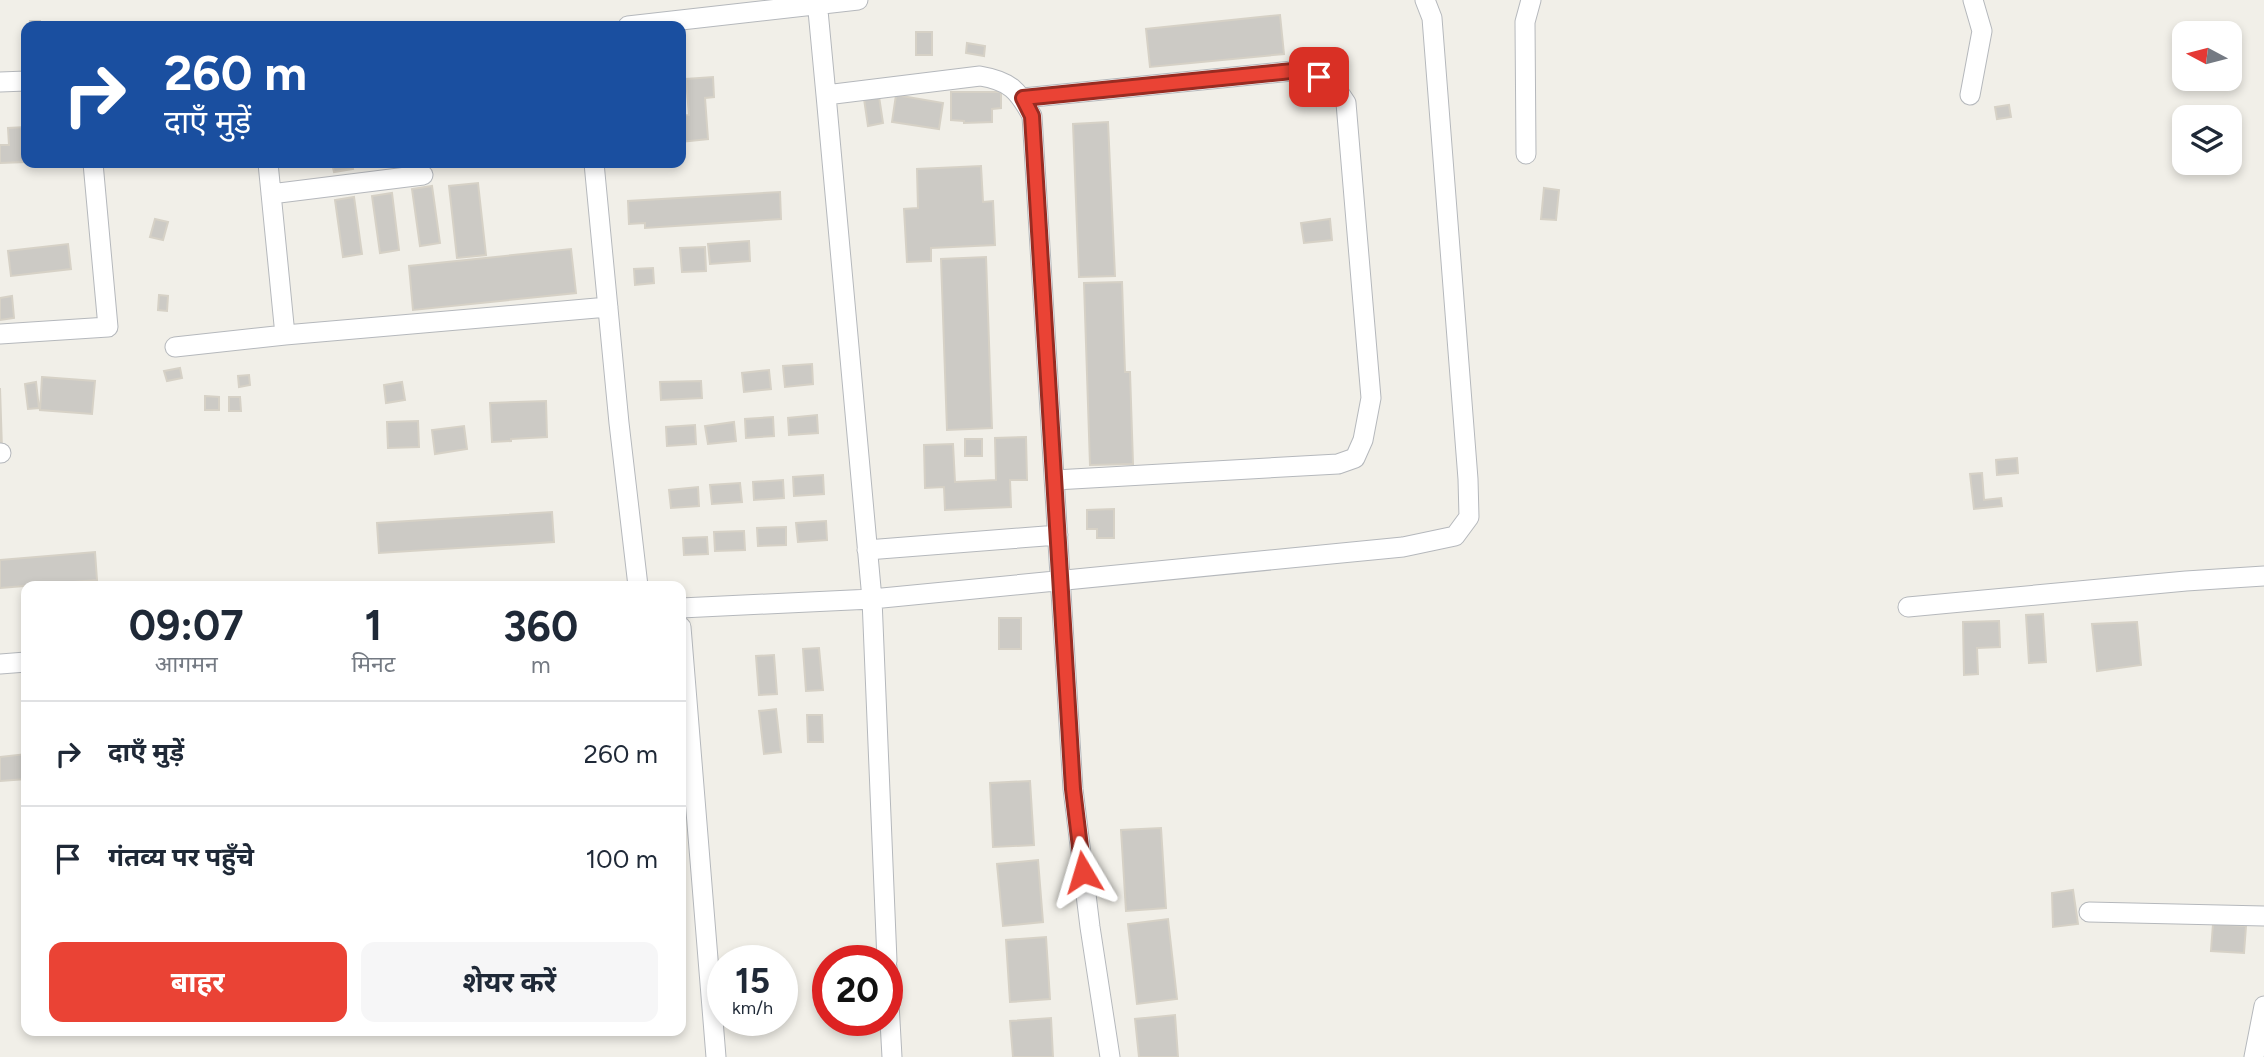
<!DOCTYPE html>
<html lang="hi">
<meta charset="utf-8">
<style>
:root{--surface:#fff;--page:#f6f6f7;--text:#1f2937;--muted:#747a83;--line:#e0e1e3;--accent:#ea4335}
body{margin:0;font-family:Figtree,"Noto Sans Devanagari",sans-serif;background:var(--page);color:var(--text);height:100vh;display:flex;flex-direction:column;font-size:26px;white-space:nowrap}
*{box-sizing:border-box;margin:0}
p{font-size:23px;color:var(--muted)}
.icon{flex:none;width:38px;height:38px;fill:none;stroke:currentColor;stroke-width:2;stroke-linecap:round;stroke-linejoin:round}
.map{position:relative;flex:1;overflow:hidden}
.sheet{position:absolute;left:21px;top:581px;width:665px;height:455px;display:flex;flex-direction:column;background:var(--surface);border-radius:14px;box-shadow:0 4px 10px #0003}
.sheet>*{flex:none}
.banner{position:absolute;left:21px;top:21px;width:665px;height:147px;border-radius:14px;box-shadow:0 4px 10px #0003;background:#1a4fa0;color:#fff;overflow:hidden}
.needle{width:46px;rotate:277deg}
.fabs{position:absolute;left:2172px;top:21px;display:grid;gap:14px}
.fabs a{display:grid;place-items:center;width:70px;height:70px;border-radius:14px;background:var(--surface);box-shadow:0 4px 10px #0003;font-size:35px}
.speed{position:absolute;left:707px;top:945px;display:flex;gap:14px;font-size:35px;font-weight:700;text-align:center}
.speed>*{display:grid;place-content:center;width:91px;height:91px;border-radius:50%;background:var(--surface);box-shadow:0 4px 10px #0003;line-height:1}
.speed small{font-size:18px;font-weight:400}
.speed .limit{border:10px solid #d22;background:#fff;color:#111}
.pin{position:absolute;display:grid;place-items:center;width:60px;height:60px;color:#fff;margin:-30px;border-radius:14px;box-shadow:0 4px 10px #0006}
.me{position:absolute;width:77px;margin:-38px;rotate:353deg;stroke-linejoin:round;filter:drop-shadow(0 0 5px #0008)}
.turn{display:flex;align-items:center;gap:24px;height:147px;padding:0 28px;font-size:32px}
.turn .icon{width:91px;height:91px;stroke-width:2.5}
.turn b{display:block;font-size:49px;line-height:60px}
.eta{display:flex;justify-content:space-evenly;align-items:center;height:119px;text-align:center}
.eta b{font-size:42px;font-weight:700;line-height:49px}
.button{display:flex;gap:14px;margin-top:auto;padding:14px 28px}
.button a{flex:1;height:80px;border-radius:14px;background:var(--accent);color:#fff;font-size:28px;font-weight:700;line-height:80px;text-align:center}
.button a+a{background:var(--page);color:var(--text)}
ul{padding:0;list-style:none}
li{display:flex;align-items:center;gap:21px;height:105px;padding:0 28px;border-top:2px solid var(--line)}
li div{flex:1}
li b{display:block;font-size:26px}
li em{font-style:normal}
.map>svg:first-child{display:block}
</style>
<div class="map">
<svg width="2264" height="1057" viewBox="0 0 2264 1057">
<rect width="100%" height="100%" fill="#f1efe8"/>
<path fill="#cccac5" stroke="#d6d1c6" stroke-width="2" d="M 1280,15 L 1284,54 L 1150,67 L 1146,29 Z
M 30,21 L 40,21 L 40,26 L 30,26 Z
M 916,32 L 932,32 L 932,55 L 916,55 Z
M 967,43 L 985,46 L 984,56 L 966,53 Z
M 713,77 L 714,97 L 705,98 L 708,139 L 681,142 L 681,116 L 689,115 L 686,79 Z
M 878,90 L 883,123 L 868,126 L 863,92 Z
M 951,92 L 1001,92 L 1001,108 L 992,109 L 992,122 L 964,123 L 964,121 L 951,120 Z
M 896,95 L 943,103 L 939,129 L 892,122 Z
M 2009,105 L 2011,117 L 1997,119 L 1995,107 Z
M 1108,122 L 1115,276 L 1079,277 L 1073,124 Z
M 26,127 L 26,162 L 0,163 L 0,145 L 9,145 L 8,128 Z
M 332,163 L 352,163 L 353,169 L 334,172 Z
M 368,163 L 388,163 L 389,164 L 369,167 Z
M 981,166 L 983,202 L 993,201 L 995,245 L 931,248 L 931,261 L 907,262 L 904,209 L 918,208 L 917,169 Z
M 478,183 L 486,255 L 457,258 L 449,186 Z
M 432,186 L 440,243 L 420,246 L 412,189 Z
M 1544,188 L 1559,190 L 1556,220 L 1541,219 Z
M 780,192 L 781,219 L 645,228 L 645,223 L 629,224 L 628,201 Z
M 392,193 L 399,250 L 380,253 L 372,196 Z
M 354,197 L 362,254 L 343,257 L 335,200 Z
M 155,219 L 168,222 L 163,240 L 150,237 Z
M 1330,219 L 1332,240 L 1304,243 L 1301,223 Z
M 749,241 L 750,261 L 710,264 L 708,244 Z
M 68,244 L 71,269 L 11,276 L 8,251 Z
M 705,247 L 706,271 L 682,272 L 680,248 Z
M 571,249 L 576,293 L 413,310 L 409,266 Z
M 986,257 L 992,428 L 947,430 L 941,259 Z
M 653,268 L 654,283 L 635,285 L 634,269 Z
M 1122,282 L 1125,372 L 1130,372 L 1133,464 L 1090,465 L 1084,283 Z
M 159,295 L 168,296 L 167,311 L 158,310 Z
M 12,296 L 14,318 L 0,320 L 0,298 Z
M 812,364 L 813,384 L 785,387 L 783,366 Z
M 180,368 L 182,378 L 167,381 L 164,371 Z
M 769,370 L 771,389 L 744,392 L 742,373 Z
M 249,375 L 250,385 L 239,387 L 238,376 Z
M 42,377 L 95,381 L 92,414 L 40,410 Z
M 701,381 L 702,398 L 661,400 L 660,382 Z
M 36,382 L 39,408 L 28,409 L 25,384 Z
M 402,382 L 405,400 L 386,403 L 384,385 Z
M 0,388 L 2,449 L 0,449 Z
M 205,396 L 219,397 L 219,410 L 205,410 Z
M 229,397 L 240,397 L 241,411 L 229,411 Z
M 546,401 L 547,437 L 511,439 L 511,441 L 492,442 L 490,403 Z
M 817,415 L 818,433 L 789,435 L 788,418 Z
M 773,417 L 774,436 L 746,438 L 745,419 Z
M 418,421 L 419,447 L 388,448 L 387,422 Z
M 734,422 L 736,441 L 708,444 L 705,426 Z
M 695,425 L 696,444 L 667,446 L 666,427 Z
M 464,426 L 467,449 L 435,454 L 432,430 Z
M 1026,437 L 1027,480 L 1010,480 L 1011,507 L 945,510 L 944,487 L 925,488 L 924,445 L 953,444 L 955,482 L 996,480 L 995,438 Z
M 965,439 L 982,439 L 982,456 L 965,456 Z
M 2017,458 L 2018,473 L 1997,475 L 1996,460 Z
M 1982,473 L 1984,500 L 2001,498 L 2002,506 L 1974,509 L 1970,474 Z
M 823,475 L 824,494 L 794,496 L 793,477 Z
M 783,480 L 784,498 L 754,500 L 753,482 Z
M 740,483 L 742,502 L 712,504 L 710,485 Z
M 698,487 L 699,506 L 671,508 L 669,490 Z
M 1114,509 L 1114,538 L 1097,538 L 1097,529 L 1087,529 L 1087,510 Z
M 552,512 L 554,542 L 379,553 L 377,523 Z
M 826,521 L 827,540 L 798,542 L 796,523 Z
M 786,527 L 786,545 L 758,546 L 757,528 Z
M 744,531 L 745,550 L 715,551 L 714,532 Z
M 707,537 L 708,554 L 684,555 L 683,538 Z
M 95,552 L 97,580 L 0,588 L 0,560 Z
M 2043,614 L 2046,662 L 2029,663 L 2026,615 Z
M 999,618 L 1021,618 L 1021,649 L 999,649 Z
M 1999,621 L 2000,647 L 1977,648 L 1978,674 L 1964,675 L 1963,622 Z
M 2137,622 L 2141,665 L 2097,671 L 2092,624 Z
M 819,648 L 823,690 L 806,691 L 803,649 Z
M 774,655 L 777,694 L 759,695 L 756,656 Z
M 776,709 L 781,752 L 764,754 L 759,711 Z
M 807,715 L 822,715 L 823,742 L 808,742 Z
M 26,754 L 26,779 L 0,781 L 0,757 Z
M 1030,781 L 1034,845 L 993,847 L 990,783 Z
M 1161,828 L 1166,908 L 1126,911 L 1121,830 Z
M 1038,860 L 1043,922 L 1003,926 L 997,864 Z
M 2073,890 L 2078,924 L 2053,927 L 2052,893 Z
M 1168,919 L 1177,999 L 1137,1004 L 1128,924 Z
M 2213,924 L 2246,926 L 2244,953 L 2211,951 Z
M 1046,937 L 1050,999 L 1010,1002 L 1006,940 Z
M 1175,1015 L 1178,1057 L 1139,1057 L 1135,1019 Z
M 1051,1018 L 1053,1057 L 1013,1057 L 1010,1021 Z"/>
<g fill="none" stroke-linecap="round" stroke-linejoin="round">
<defs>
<path id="minor" d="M 817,0 L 826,95 L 980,76 C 1010,81 1018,90 1032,116 L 1073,789 L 1090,927 L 1110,1057
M 628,26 L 858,0
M 0,82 L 26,81
M 826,95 L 872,599 L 887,961
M 1970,95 L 1982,31 L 1973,0
M 1023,98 L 1292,71 C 1320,78 1330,77 1346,103 L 1371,398 L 1363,440 L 1355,458 L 1338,464 L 1055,480
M 1526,154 L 1525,22 L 1531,0
M 268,163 L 285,335 L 608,307
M 594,163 L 619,423 L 638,586
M 271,194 L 423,175
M 0,334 L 108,327 L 93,163
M 175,347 L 285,335
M 0,453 L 1,453
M 867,550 L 1058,535
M 1908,607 L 2186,581 L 2264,576
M 681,608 L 872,599 L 1403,547 L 1455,536 L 1469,517 L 1468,479 L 1432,18 L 1425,0
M 681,627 L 716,1057
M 0,664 L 26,662
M 2089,912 L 2264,916
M 887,967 L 892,1057
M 2254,1057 L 2264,1006"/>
</defs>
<use href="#minor" stroke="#b5b8bc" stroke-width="21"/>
<use href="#minor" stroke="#fff" stroke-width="19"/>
</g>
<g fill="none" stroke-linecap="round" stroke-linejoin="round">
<defs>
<path id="route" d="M 1083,872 L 1073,789 L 1032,116 L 1023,98 L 1292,71 L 1319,77"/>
</defs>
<use href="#route" stroke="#982c22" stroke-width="18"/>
<use href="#route" stroke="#ea4335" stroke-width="12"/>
</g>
</svg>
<div class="fabs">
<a><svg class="needle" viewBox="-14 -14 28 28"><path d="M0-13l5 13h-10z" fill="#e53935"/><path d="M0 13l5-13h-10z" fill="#747a83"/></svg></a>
<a><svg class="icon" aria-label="layers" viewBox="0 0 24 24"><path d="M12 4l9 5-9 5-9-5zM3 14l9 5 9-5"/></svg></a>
</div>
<div class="speed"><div>15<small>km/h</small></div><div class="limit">20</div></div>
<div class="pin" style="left:1319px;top:77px;background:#d93025"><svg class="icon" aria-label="arrive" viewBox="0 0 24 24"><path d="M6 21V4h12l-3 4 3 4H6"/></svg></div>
<svg class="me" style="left:1083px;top:872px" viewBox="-20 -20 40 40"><path d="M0-17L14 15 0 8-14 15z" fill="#ea4335" stroke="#fff" stroke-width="4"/></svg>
<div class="banner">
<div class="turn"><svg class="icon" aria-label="right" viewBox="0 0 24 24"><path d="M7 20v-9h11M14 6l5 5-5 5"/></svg><div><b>260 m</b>दाएँ मुड़ें</div></div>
</div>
<section class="sheet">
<div class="eta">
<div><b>09:07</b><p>आगमन</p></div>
<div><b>1</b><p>मिनट</p></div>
<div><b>360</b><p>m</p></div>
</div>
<ul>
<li><svg class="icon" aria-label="right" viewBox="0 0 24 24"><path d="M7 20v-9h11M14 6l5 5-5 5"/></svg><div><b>दाएँ मुड़ें</b></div><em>260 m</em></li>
<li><svg class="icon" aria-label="arrive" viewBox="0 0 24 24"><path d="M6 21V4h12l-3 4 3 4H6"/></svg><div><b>गंतव्य पर पहुँचे</b></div><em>100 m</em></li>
</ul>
<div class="button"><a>बाहर</a><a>शेयर करें</a></div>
</section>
</div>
